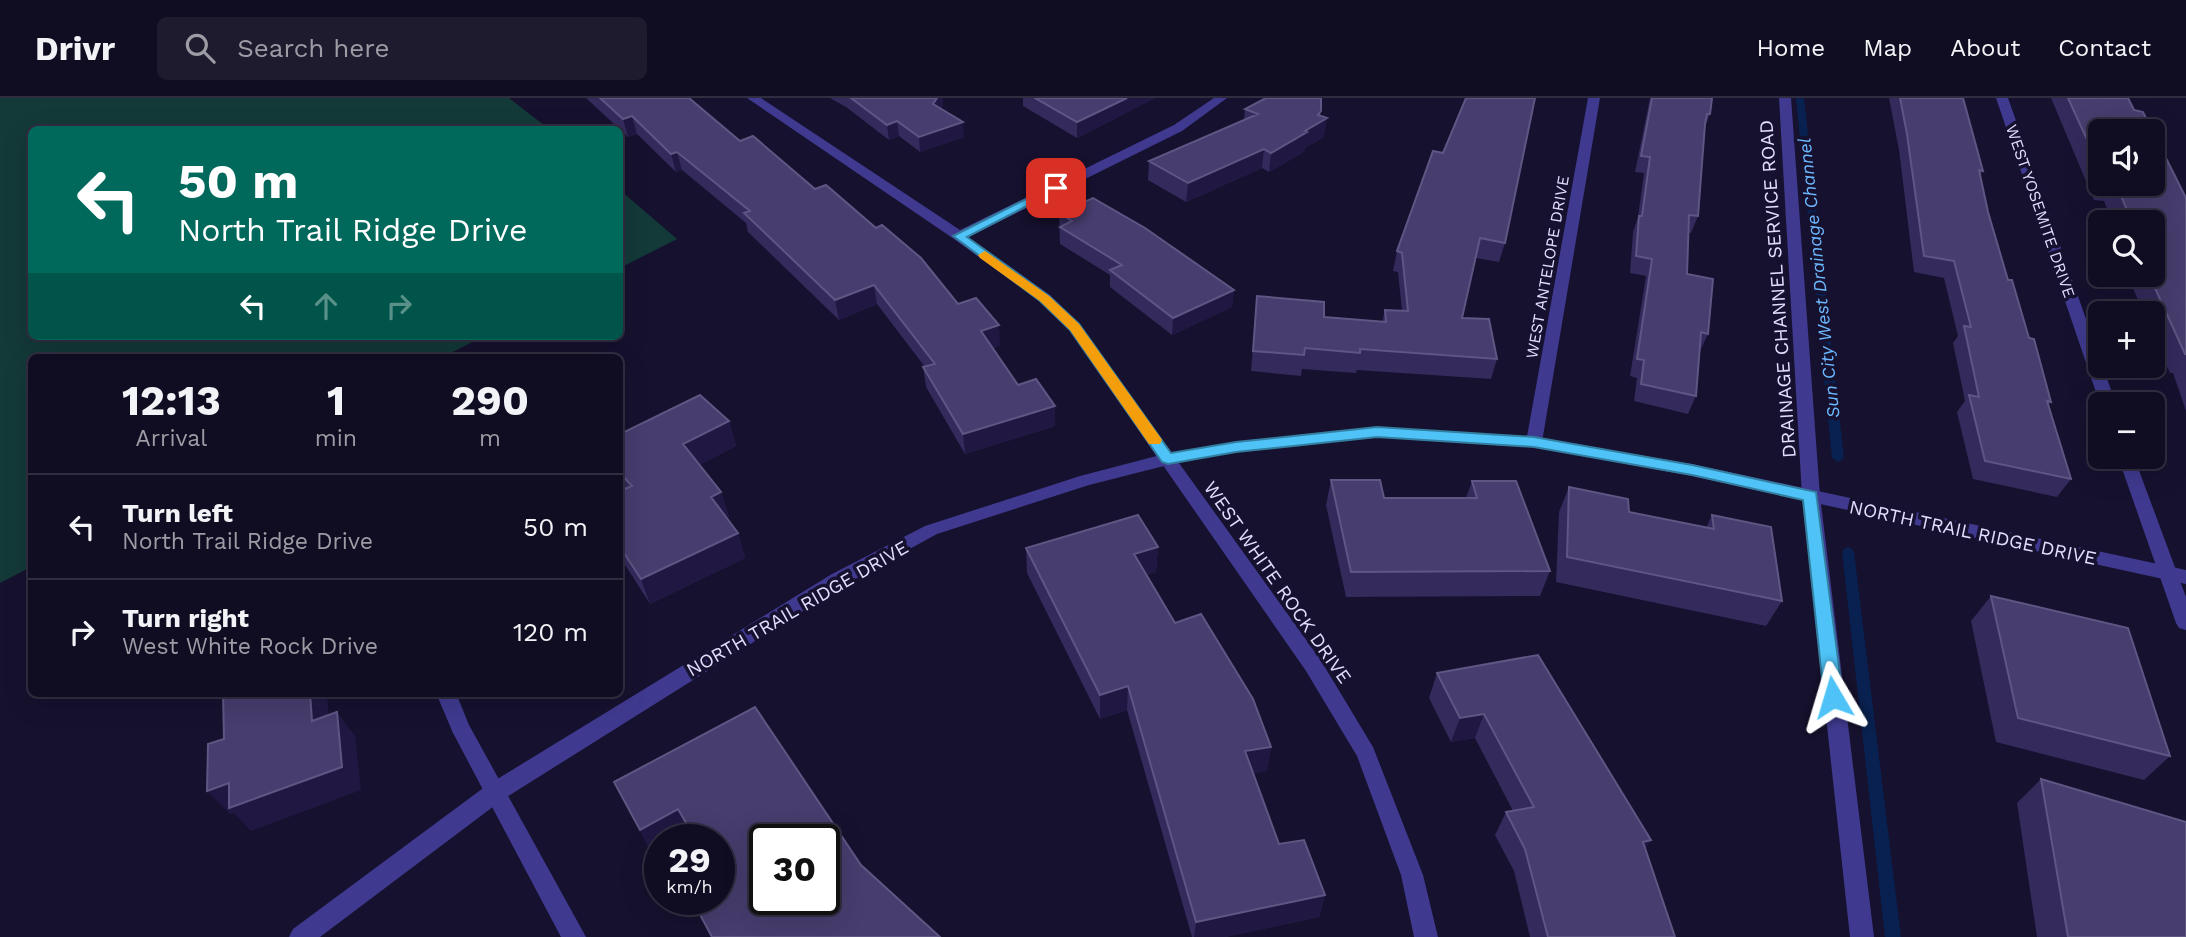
<!DOCTYPE html>
<meta charset="utf-8">
<style>
:root{--surface:#100d22;--page:#1e1b2f;--text:#f1f3f6;--muted:#9c9ca5;--line:#302d40}
body{margin:0;font-family:"Work Sans",sans-serif;background:var(--page);color:var(--text);height:100vh;display:flex;flex-direction:column;font-size:26px;white-space:nowrap}
*{box-sizing:border-box;margin:0}
p{font-size:23px;color:var(--muted)}
.icon{flex:none;width:38px;height:38px;fill:none;stroke:currentColor;stroke-width:2;stroke-linecap:round;stroke-linejoin:round}
.map{position:relative;flex:1;overflow:hidden}
.sheet{position:absolute;left:28px;top:256px;width:595px;height:343px;display:flex;flex-direction:column;background:var(--surface);border-radius:10px;box-shadow:0 7px 28px #0002,0 0 0 2px var(--line)}
.sheet>*{flex:none}
.top-card{position:absolute;left:28px;top:28px;width:595px;height:214px;border-radius:10px;box-shadow:0 7px 28px #0002,0 0 0 2px var(--line);background:#00695c;color:#fff;overflow:hidden}
.tools{position:absolute;left:2088px;top:21px;display:grid;gap:14px}
.tools a{display:grid;place-items:center;width:77px;height:77px;border-radius:10px;background:var(--surface);box-shadow:0 7px 28px #0002,0 0 0 2px var(--line);font-size:35px}
.speed{position:absolute;left:644px;top:726px;display:flex;gap:14px;font-size:35px;font-weight:700;text-align:center}
.speed>*{display:grid;place-content:center;width:91px;height:91px;border-radius:50%;background:var(--surface);box-shadow:0 7px 28px #0002,0 0 0 2px var(--line);line-height:1}
.speed small{font-size:18px;font-weight:400}
.speed .limit{border:4px solid #111;border-radius:10px;background:#fff;color:#111}
.pin{position:absolute;display:grid;place-items:center;width:60px;height:60px;color:#fff;margin:-30px;border-radius:14px;box-shadow:0 4px 10px #0006}
.me{position:absolute;width:77px;margin:-38px;rotate:353deg;stroke-linejoin:round;filter:drop-shadow(0 0 5px #0008)}
.turn{display:flex;align-items:center;gap:24px;height:147px;padding:0 35px;font-size:32px}
.turn .icon{width:91px;height:91px;stroke-width:2.5}
.turn b{display:block;font-size:49px;line-height:60px}
.lanes{display:flex;align-items:center;height:66px;padding:0 35px;background:#0003;justify-content:center;gap:35px;direction:ltr}
.lanes .off{opacity:.35}
.eta{display:flex;justify-content:space-evenly;align-items:center;height:119px;text-align:center}
.eta b{font-size:42px;font-weight:700;line-height:49px}
ul{padding:0;list-style:none}
li{display:flex;align-items:center;gap:21px;height:105px;padding:0 35px;border-top:2px solid var(--line)}
li div{flex:1}
li b{display:block;font-size:26px}
li em{font-style:normal}
header{display:flex;align-items:center;gap:42px;box-sizing:border-box;height:98px;padding:0 35px;background:var(--surface);border-bottom:2px solid var(--line)}
header strong{font-size:33px}
nav{display:flex;gap:38px;margin-inline-start:auto;font-size:24px}
.search{width:490px;height:63px;background:var(--page);display:flex;align-items:center;gap:18px;box-sizing:border-box;padding:0 24px;border-radius:10px;color:var(--muted);font-size:26px}
.map>svg:first-child{display:block}
</style>
<header>
<strong>Drivr</strong>
<div class="search"><svg class="icon" aria-label="search" viewBox="0 0 24 24"><circle cx="10" cy="10" r="6"/><path d="M15 15l6 6"/></svg>Search here</div>
<nav><a>Home</a><a>Map</a><a>About</a><a>Contact</a></nav>
</header>
<div class="map">
<svg width="2186" height="839" viewBox="0 0 2186 839">
<rect width="100%" height="100%" fill="#16112e"/>
<path fill="#133938" d="M 0,0 L 509,0 L 549,31 L 32,32 L 32,238 L 484,238 L 443,259 L 32,259 L 31,469 L 0,485 Z
M 620,92 L 677,141 L 620,170 Z"/>
<g fill="none" stroke-linecap="round" stroke-linejoin="round">
<path fill="#082150" fill-rule="evenodd" d="M 1796,0 L 1804,0 L 1844,360 L 1838,364 L 1832,360 Z
M 1848,449 L 1852,451 L 1854,454 L 1901,839 L 1885,839 L 1842,454 L 1844,451 Z"/>
<path fill="#3f3a8f" fill-rule="evenodd" d="M 747,0 L 761,0 L 960,132 L 1174,27 L 1214,0 L 1227,0 L 1182,33 L 968,139 L 1050,197 L 1079,226 L 1320,561 L 1373,649 L 1423,777 L 1438,839 L 1414,839 L 1401,777 L 1357,658 L 1306,573 L 1069,232 L 1040,203 L 954,141 Z
M 1588,0 L 1600,0 L 1542,344 L 1534,349 L 1526,344 Z
M 1779,0 L 1791,0 L 1820,398 L 1874,839 L 1850,839 L 1802,398 Z
M 1996,0 L 2008,0 L 2116,306 L 2100,306 Z
M 2118,359 L 2134,359 L 2186,499 L 2186,532 L 2179,530 L 2176,525 Z
M 436,595 L 456,595 L 469,627 L 586,839 L 561,839 L 453,635 Z"/>
<path fill="#3f3a8f" fill-rule="evenodd" d="M 1377,329 L 1534,339 L 1692,366 L 2186,472 L 2186,486 L 1692,378 L 1534,349 L 1377,339 L 1236,354 L 1168,367 L 1089,387 L 937,436 L 846,486 L 502,702 L 320,839 L 289,839 L 293,831 L 486,688 L 832,476 L 925,428 L 1080,378 L 1168,355 L 1236,344 Z"/>
</g>
<path fill="#342a5c" fill-rule="evenodd" d="M 586,0 L 689,0 L 740,43 L 815,91 L 958,206 L 1000,247 L 993,250 L 1018,287 L 1055,308 L 1055,328 L 965,356 L 926,289 L 923,269 L 925,269 L 877,206 L 839,222 L 748,134 L 746,125 L 682,72 L 676,74 L 637,36 L 628,39 Z
M 830,0 L 943,0 L 943,7 L 941,11 L 964,39 L 920,54 L 899,38 L 889,42 L 846,9 Z
M 1023,0 L 1155,0 L 1077,40 L 1023,8 Z
M 1650,0 L 1712,0 L 1710,16 L 1705,29 L 1698,118 L 1691,135 L 1688,134 L 1687,176 L 1708,236 L 1700,253 L 1696,298 L 1688,316 L 1634,303 L 1637,280 L 1630,278 L 1646,178 L 1630,175 L 1633,134 L 1638,119 L 1644,75 L 1635,74 Z
M 1889,0 L 1963,0 L 1983,73 L 1980,77 L 1988,114 L 2008,182 L 2051,304 L 2048,308 L 2071,381 L 2057,399 L 1973,381 L 1957,314 L 1965,303 L 1953,245 L 1958,238 L 1944,180 L 1914,174 L 1899,52 Z
M 2051,0 L 2128,0 L 2134,12 L 2186,100 L 2186,313 L 2173,275 L 2170,275 L 2152,235 L 2152,215 L 2144,215 L 2127,177 L 2152,177 L 2152,124 L 2112,124 L 2104,103 L 2094,102 ZM 2100,33 L 2152,86 L 2100,86 Z
M 1245,11 L 1321,13 L 1320,18 L 1324,39 L 1305,50 L 1305,53 L 1269,74 L 1262,70 L 1186,104 L 1148,82 L 1149,63 L 1244,22 Z
M 1433,53 L 1505,145 L 1499,164 L 1476,160 L 1462,220 L 1497,261 L 1491,281 L 1357,272 L 1356,275 L 1302,271 L 1301,278 L 1251,273 L 1257,198 L 1324,219 L 1382,224 L 1385,212 L 1402,213 L 1398,174 L 1393,173 L 1397,153 Z
M 1059,115 L 1234,192 L 1232,209 L 1172,237 L 1110,189 L 1110,177 L 1060,146 Z
M 729,323 L 736,348 L 699,367 L 721,394 L 729,419 L 727,420 L 738,435 L 745,460 L 650,506 L 620,459 L 620,393 L 622,392 L 620,390 L 620,336 Z
M 1331,382 L 1384,400 L 1466,400 L 1472,383 L 1550,473 L 1540,498 L 1346,499 L 1326,407 Z
M 1569,389 L 1629,414 L 1706,430 L 1712,417 L 1782,503 L 1766,528 L 1556,484 L 1559,414 Z
M 1158,449 L 1156,474 L 1146,477 L 1175,525 L 1271,649 L 1267,673 L 1253,675 L 1279,746 L 1325,797 L 1319,819 L 1225,839 L 1192,839 L 1127,612 L 1100,621 L 1027,475 L 1026,450 Z
M 1991,498 L 2170,658 L 2144,682 L 1996,644 L 1971,523 Z
M 1437,575 L 1651,742 L 1645,751 L 1675,839 L 1530,839 L 1514,773 L 1495,737 L 1506,714 L 1513,713 L 1475,640 L 1451,644 L 1429,600 Z
M 2041,681 L 2186,839 L 2037,839 L 2017,705 Z
M 614,684 L 861,767 L 940,839 L 711,839 L 697,811 L 723,795 L 719,788 L 719,742 L 693,742 L 689,734 L 675,742 L 660,742 L 660,751 L 652,755 Z"/>
<path fill="#201842" d="M 937,0 L 943,0 L 943,7 L 935,21 L 933,6 Z
M 1127,0 L 1155,0 L 1077,40 L 1077,24 Z
M 1321,13 L 1319,25 L 1327,20 L 1324,39 L 1305,50 L 1305,53 L 1269,74 L 1271,55 L 1305,33 Z
M 632,18 L 637,36 L 628,39 L 623,21 Z
M 897,23 L 899,38 L 889,42 L 887,27 Z
M 963,24 L 964,39 L 920,54 L 919,39 Z
M 1264,51 L 1262,70 L 1186,104 L 1188,85 Z
M 677,54 L 682,72 L 676,74 L 671,56 Z
M 874,187 L 877,206 L 839,222 L 835,202 Z
M 1234,192 L 1232,209 L 1172,237 L 1173,220 Z
M 999,227 L 1000,247 L 983,253 L 981,233 Z
M 1055,308 L 1055,328 L 965,356 L 963,336 Z
M 729,323 L 736,348 L 691,371 L 683,346 Z
M 721,394 L 729,419 L 718,424 L 711,399 Z
M 738,435 L 745,460 L 650,506 L 641,481 Z
M 1158,449 L 1156,474 L 1133,481 L 1134,456 Z
M 1128,588 L 1127,612 L 1100,621 L 1100,597 Z
M 207,595 L 222,595 L 209,598 Z
M 310,595 L 327,595 L 331,647 L 312,623 Z
M 337,614 L 355,638 L 361,692 L 251,733 L 234,715 L 230,716 L 207,693 L 229,685 Z
M 1484,616 L 1475,640 L 1451,644 L 1460,620 Z
M 1271,649 L 1267,673 L 1242,677 L 1245,653 Z
M 678,711 L 689,734 L 675,742 L 660,742 L 660,751 L 652,755 L 640,732 Z
M 1651,742 L 1636,765 L 1643,744 Z
M 1325,797 L 1319,819 L 1225,839 L 1194,839 L 1196,824 Z"/>
<path fill="#473d6e" stroke="#5f5684" stroke-width="2" fill-rule="evenodd" d="M 600,0 L 689,0 L 740,43 L 753,38 L 815,91 L 826,87 L 876,130 L 882,127 L 921,160 L 958,206 L 976,200 L 999,227 L 981,233 L 1018,287 L 1036,281 L 1055,308 L 963,336 L 923,269 L 935,266 L 874,187 L 835,202 L 744,115 L 750,113 L 677,54 L 671,56 L 632,18 L 623,21 Z
M 851,0 L 937,0 L 933,6 L 963,24 L 919,39 L 897,23 L 887,27 Z
M 1035,0 L 1127,0 L 1077,24 Z
M 1266,0 L 1321,0 L 1321,13 L 1318,17 L 1327,20 L 1305,33 L 1307,34 L 1271,55 L 1264,51 L 1188,85 L 1149,63 L 1258,16 L 1245,11 Z
M 1466,0 L 1535,0 L 1505,145 L 1480,140 L 1462,220 L 1489,221 L 1497,261 L 1360,251 L 1360,255 L 1305,250 L 1304,257 L 1253,253 L 1257,198 L 1324,204 L 1324,219 L 1386,224 L 1385,212 L 1408,213 L 1402,155 L 1397,153 L 1433,53 L 1443,55 Z
M 1652,0 L 1712,0 L 1710,16 L 1707,16 L 1705,26 L 1698,118 L 1689,117 L 1687,176 L 1713,181 L 1708,236 L 1701,234 L 1696,298 L 1641,286 L 1644,262 L 1637,261 L 1652,161 L 1636,158 L 1639,118 L 1642,118 L 1650,59 L 1641,58 Z
M 1900,0 L 1963,0 L 1983,73 L 1979,72 L 1988,114 L 2008,182 L 2012,182 L 2029,240 L 2034,241 L 2051,304 L 2047,303 L 2071,381 L 1985,363 L 1969,297 L 1979,299 L 1964,228 L 1971,229 L 1954,163 L 1924,158 L 1907,36 Z
M 2068,0 L 2128,0 L 2134,12 L 2143,14 L 2186,100 L 2186,256 L 2185,256 L 2149,177 L 2152,177 L 2152,124 L 2132,124 L 2116,86 L 2152,86 L 2152,33 L 2100,33 L 2100,70 Z
M 1093,100 L 1145,130 L 1234,192 L 1173,220 L 1110,172 L 1122,167 L 1060,129 L 1072,123 L 1059,115 Z
M 700,297 L 729,323 L 683,346 L 721,394 L 711,399 L 738,435 L 641,481 L 620,449 L 620,393 L 632,388 L 620,375 L 620,336 Z
M 1331,382 L 1380,382 L 1384,400 L 1477,400 L 1472,383 L 1516,383 L 1550,473 L 1351,474 Z
M 1569,389 L 1628,401 L 1629,414 L 1714,431 L 1712,417 L 1771,429 L 1782,503 L 1567,459 Z
M 1138,417 L 1158,449 L 1134,456 L 1175,525 L 1201,516 L 1253,601 L 1271,649 L 1245,653 L 1279,746 L 1304,742 L 1325,797 L 1196,824 L 1128,588 L 1100,597 L 1026,450 Z
M 1991,498 L 2128,530 L 2170,658 L 2018,620 Z
M 1538,557 L 1651,742 L 1643,744 L 1675,839 L 1548,839 L 1525,751 L 1506,714 L 1534,709 L 1484,616 L 1460,620 L 1437,575 Z
M 223,595 L 310,595 L 312,623 L 337,614 L 342,669 L 229,710 L 229,685 L 207,693 L 208,646 L 224,641 Z
M 755,609 L 861,767 L 940,839 L 712,839 L 697,811 L 713,802 L 719,802 L 719,798 L 725,794 L 719,783 L 719,742 L 696,742 L 678,711 L 640,732 L 614,684 ZM 765,742 L 824,742 L 824,802 L 765,802 Z
M 2041,681 L 2186,724 L 2186,839 L 2068,839 Z"/>
<path fill="#4fc3f7" stroke="#337fa1" stroke-width="2" d="M 1052,88 L 1062,90 L 967,139 L 1049,198 L 1079,226 L 1171,355 L 1236,344 L 1377,329 L 1534,339 L 1692,367 L 1816,394 L 1843,599 L 1840,604 L 1833,606 L 1827,604 L 1824,599 L 1803,402 L 1692,377 L 1534,349 L 1377,339 L 1236,354 L 1168,366 L 1162,364 L 1070,232 L 1040,203 L 953,138 Z"/>
<path fill="#f59e0b" d="M 985,153 L 1049,198 L 1079,226 L 1160,339 L 1162,342 L 1160,346 L 1149,346 L 1070,232 L 1040,203 L 980,160 L 978,157 Z"/>
<g text-anchor="middle" stroke-width="7" stroke-linejoin="round" paint-order="stroke">
<g font-size="16" fill="#e2deff" stroke="#16112e">
<text transform="translate(2041 113) rotate(71)" y="6">WEST YOSEMITE DRIVE</text>
<text transform="translate(1547 169) rotate(-80)" y="6">WEST ANTELOPE DRIVE</text>
</g>
<g font-size="18" font-style="italic" fill="#6cb8ff" stroke="#16112e">
<text transform="translate(1819 180) rotate(-96)" y="6">Sun City West Drainage Channel</text>
</g>
<g font-size="19" fill="#e2deff" stroke="#16112e">
<text transform="translate(1777 191) rotate(-94)" y="7">DRAINAGE CHANNEL SERVICE ROAD</text>
<text transform="translate(1973 434) rotate(12)" y="7">NORTH TRAIL RIDGE DRIVE</text>
<text transform="translate(1278 484) rotate(55)" y="7">WEST WHITE ROCK DRIVE</text>
<text transform="translate(797 510) rotate(-30)" y="7">NORTH TRAIL RIDGE DRIVE</text>
</g>
</g>
</svg>
<div class="tools">
<a><svg class="icon" aria-label="sound" viewBox="0 0 24 24"><path d="M4 9h4l5-4v14l-5-4H4zM17 9q2 3 0 6"/></svg></a>
<a><svg class="icon" aria-label="search" viewBox="0 0 24 24"><circle cx="10" cy="10" r="6"/><path d="M15 15l6 6"/></svg></a>
<a>+</a>
<a>−</a>
</div>
<div class="speed"><div>29<small>km/h</small></div><div class="limit">30</div></div>
<div class="pin" style="left:1056px;top:90px;background:#d93025"><svg class="icon" aria-label="arrive" viewBox="0 0 24 24"><path d="M6 21V4h12l-3 4 3 4H6"/></svg></div>
<svg class="me" style="left:1833px;top:599px" viewBox="-20 -20 40 40"><path d="M0-17L14 15 0 8-14 15z" fill="#4fc3f7" stroke="#fff" stroke-width="4"/></svg>
<div class="top-card">
<div class="turn"><svg class="icon" aria-label="left" viewBox="0 0 24 24"><path d="M17 20v-9H6M10 6l-5 5 5 5"/></svg><div><b>50 m</b>North Trail Ridge Drive</div></div>
<div class="lanes"><svg class="icon" aria-label="left" viewBox="0 0 24 24"><path d="M17 20v-9H6M10 6l-5 5 5 5"/></svg><svg class="icon off" aria-label="ahead" viewBox="0 0 24 24"><path d="M12 20V5M6 11l6-6 6 6"/></svg><svg class="icon off" aria-label="right" viewBox="0 0 24 24"><path d="M7 20v-9h11M14 6l5 5-5 5"/></svg></div>
</div>
<section class="sheet">
<div class="eta">
<div><b>12:13</b><p>Arrival</p></div>
<div><b>1</b><p>min</p></div>
<div><b>290</b><p>m</p></div>
</div>
<ul>
<li><svg class="icon" aria-label="left" viewBox="0 0 24 24"><path d="M17 20v-9H6M10 6l-5 5 5 5"/></svg><div><b>Turn left</b><p>North Trail Ridge Drive</p></div><em>50 m</em></li>
<li><svg class="icon" aria-label="right" viewBox="0 0 24 24"><path d="M7 20v-9h11M14 6l5 5-5 5"/></svg><div><b>Turn right</b><p>West White Rock Drive</p></div><em>120 m</em></li>
</ul>
</section>
</div>
